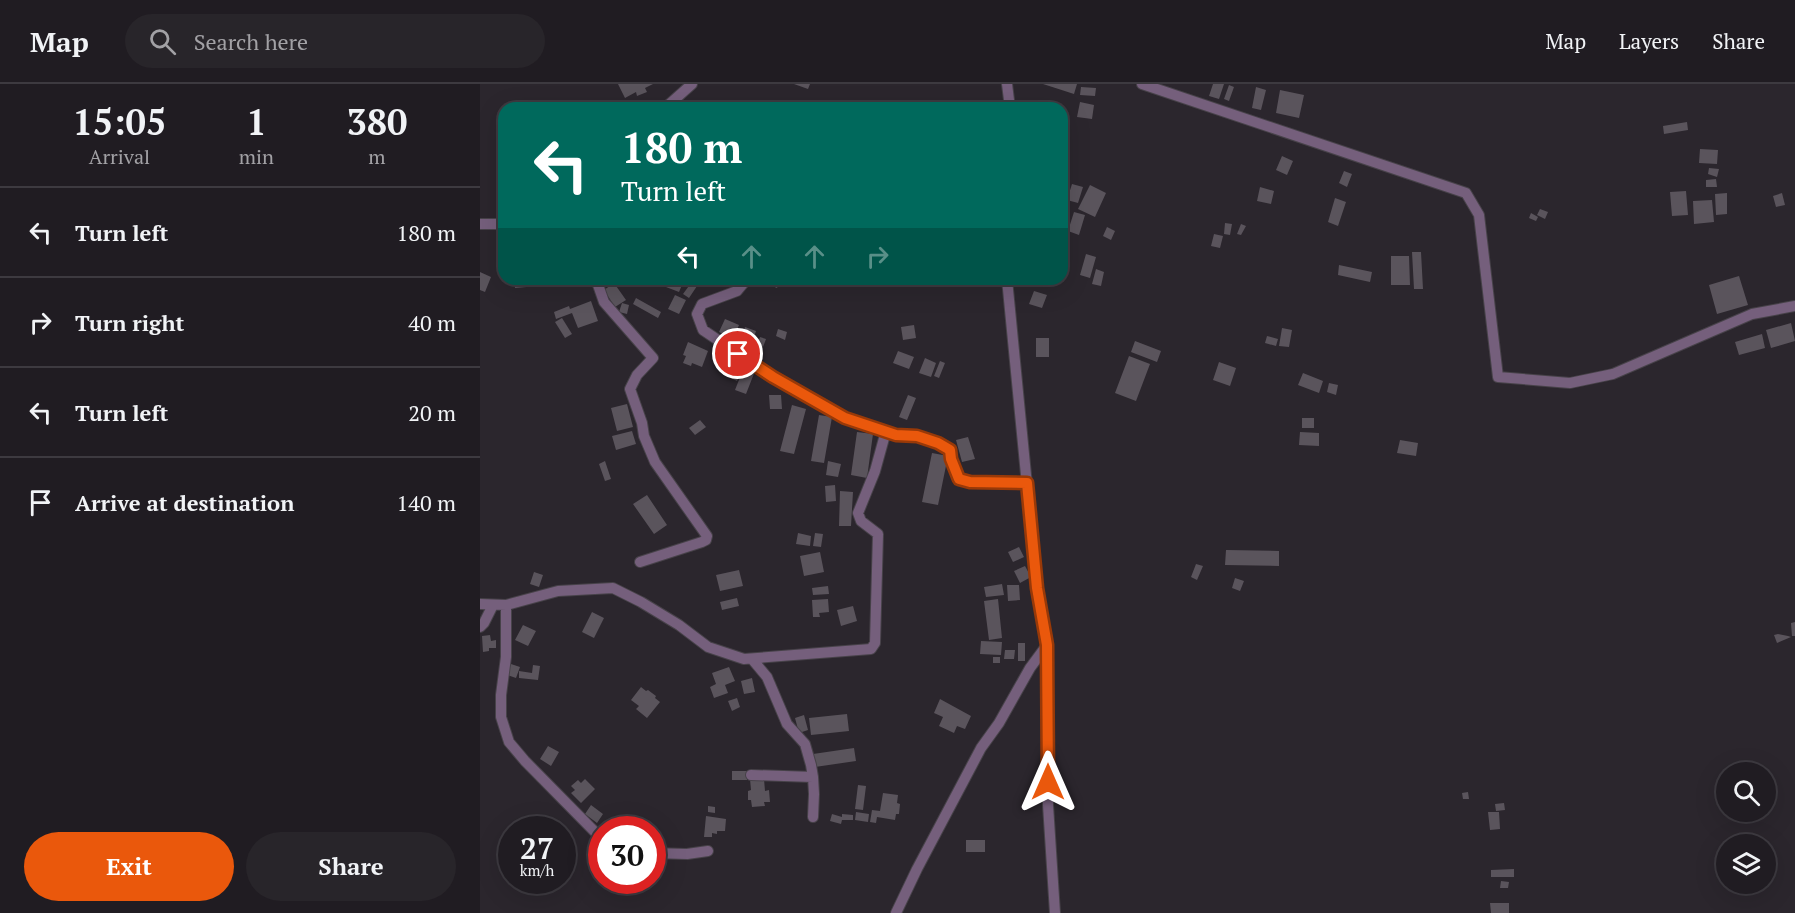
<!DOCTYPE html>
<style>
:root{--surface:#201c22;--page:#28252a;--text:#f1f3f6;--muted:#a2a1a5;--line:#3d3a40;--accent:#ea580c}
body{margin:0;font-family:"PT Serif",serif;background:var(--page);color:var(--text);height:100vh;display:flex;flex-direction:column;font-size:22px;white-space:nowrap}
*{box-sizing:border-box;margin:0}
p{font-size:20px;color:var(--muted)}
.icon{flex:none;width:33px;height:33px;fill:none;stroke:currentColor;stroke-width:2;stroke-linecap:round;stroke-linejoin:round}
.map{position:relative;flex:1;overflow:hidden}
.panel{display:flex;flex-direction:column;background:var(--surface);width:480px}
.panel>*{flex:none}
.guide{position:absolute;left:18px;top:18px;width:570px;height:183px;border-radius:18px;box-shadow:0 6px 24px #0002,0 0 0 2px var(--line);background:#00695c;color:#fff;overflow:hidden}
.controls{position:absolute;left:1236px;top:678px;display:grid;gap:12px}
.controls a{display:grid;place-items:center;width:60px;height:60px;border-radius:50%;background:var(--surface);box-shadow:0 6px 24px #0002,0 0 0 2px var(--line);font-size:30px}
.speed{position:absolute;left:18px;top:732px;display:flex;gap:12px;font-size:30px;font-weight:700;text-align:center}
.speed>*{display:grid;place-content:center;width:78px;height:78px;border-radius:50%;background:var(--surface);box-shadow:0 6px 24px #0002,0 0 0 2px var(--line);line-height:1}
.speed small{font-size:15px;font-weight:400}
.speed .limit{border:9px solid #d22;background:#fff;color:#111}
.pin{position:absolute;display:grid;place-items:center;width:51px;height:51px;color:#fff;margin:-26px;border:3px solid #fff;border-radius:50%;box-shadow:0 2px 6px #0007}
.me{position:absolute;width:66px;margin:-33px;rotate:0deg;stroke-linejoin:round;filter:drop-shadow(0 0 4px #0008)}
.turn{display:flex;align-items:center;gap:21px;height:126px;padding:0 24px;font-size:27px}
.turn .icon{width:78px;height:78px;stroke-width:2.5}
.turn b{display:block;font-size:42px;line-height:51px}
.lanes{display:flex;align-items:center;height:57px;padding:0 24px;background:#0003;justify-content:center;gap:30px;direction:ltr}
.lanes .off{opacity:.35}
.eta{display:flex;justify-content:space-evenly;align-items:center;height:102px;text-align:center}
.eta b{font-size:36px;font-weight:600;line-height:42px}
.action{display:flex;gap:12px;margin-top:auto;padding:12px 24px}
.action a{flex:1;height:69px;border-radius:36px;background:var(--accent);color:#fff;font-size:24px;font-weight:600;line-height:69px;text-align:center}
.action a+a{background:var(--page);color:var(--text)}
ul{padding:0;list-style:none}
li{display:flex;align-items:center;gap:18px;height:90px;padding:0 24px;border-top:2px solid var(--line)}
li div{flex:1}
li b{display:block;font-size:22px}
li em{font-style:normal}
header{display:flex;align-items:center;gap:36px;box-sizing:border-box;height:84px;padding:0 30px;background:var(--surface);border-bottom:2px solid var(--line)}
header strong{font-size:28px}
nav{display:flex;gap:33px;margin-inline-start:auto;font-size:21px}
.search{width:420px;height:54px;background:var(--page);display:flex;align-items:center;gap:15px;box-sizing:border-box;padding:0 21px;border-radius:33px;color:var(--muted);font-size:22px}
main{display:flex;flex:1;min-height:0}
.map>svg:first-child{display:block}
</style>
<header>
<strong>Map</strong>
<div class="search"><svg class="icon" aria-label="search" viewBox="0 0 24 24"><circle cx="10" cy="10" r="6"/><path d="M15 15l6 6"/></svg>Search here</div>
<nav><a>Map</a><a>Layers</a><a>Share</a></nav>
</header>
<main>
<section class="panel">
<div class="eta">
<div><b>15:05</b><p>Arrival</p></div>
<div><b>1</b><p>min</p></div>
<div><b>380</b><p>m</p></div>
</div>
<ul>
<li><svg class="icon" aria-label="left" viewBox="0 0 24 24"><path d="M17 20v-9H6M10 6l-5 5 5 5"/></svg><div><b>Turn left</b></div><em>180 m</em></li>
<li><svg class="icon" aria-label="right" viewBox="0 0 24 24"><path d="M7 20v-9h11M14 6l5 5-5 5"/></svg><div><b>Turn right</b></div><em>40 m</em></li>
<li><svg class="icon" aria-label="left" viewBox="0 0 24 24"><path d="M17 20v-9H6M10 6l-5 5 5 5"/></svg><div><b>Turn left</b></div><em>20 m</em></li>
<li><svg class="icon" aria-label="arrive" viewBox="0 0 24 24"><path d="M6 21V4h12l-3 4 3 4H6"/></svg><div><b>Arrive at destination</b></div><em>140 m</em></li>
</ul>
<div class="action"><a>Exit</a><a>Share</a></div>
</section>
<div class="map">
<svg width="1315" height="829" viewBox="0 0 1315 829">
<rect width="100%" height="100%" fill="#2b262d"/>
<path fill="#5a545c" d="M 138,0 L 173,0 L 165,4 L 167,8 L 157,12 L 156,8 L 145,14 Z
M 314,0 L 330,0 L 328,5 Z
M 563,0 L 597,0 L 594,10 Z
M 733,0 L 744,0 L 739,15 L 729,12 Z
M 749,1 L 754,3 L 749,17 L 744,15 Z
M 601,3 L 616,4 L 615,12 L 600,11 Z
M 776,3 L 786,6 L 781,26 L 772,24 Z
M 800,6 L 824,11 L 819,34 L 796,29 Z
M 600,18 L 614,21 L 612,35 L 597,33 Z
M 1207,38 L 1208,46 L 1184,50 L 1183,42 Z
M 21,42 L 24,44 L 23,54 L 17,51 Z
M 1220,65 L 1238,66 L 1237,80 L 1219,79 Z
M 802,72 L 813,77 L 807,91 L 796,86 Z
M 1229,84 L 1239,85 L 1237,93 L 1228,90 Z
M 864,87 L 872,90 L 867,103 L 859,99 Z
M 1236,95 L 1237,103 L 1226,103 L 1226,96 Z
M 592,100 L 603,103 L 598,119 L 587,116 Z
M 610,101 L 626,109 L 615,133 L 598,125 Z
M 780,103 L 794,107 L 791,120 L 777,117 Z
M 1206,107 L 1208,131 L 1192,132 L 1190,108 Z
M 1247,109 L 1247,130 L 1236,131 L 1235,110 Z
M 1302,109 L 1305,121 L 1296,123 L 1293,112 Z
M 855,114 L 866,118 L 858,142 L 848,138 Z
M 1232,116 L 1234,138 L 1214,140 L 1213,117 Z
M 1060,125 L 1068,128 L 1065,135 L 1057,131 Z
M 594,128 L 605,131 L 599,151 L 588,147 Z
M 1051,129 L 1058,133 L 1056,137 L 1049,134 Z
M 745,139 L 752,140 L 750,151 L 744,150 Z
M 761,140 L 766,142 L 761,151 L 757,150 Z
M 627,143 L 635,147 L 631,156 L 623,152 Z
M 734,150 L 743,152 L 740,164 L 731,162 Z
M 932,168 L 941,168 L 943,205 L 934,205 Z
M 606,170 L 616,173 L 610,194 L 600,191 Z
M 911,172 L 929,172 L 930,201 L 911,201 Z
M 859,181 L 892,188 L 890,198 L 858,191 Z
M 616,185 L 624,188 L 621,202 L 612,200 Z
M 0,188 L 11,193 L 5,208 L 0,206 Z
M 1259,192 L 1268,221 L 1237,230 L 1229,201 Z
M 34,195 L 58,195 L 58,202 L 35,204 Z
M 214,195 L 221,196 L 209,214 L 203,210 Z
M 286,195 L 299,199 L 297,204 L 285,199 Z
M 190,196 L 202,201 L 199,208 L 186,203 Z
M 134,199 L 146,216 L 135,223 L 124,206 Z
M 554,207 L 567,211 L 562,224 L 549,220 Z
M 195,211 L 206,216 L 199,230 L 188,225 Z
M 156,214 L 181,228 L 178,234 L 153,220 Z
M 111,217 L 118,237 L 98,244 L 92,229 L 76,235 L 74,228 L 89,222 L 90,225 Z
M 142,219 L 149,221 L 147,230 L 139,228 Z
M 82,234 L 92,250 L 85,254 L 75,238 Z
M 245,235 L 259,241 L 253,255 L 239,248 Z
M 1311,239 L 1315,257 L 1291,264 L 1286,246 Z
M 434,241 L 436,254 L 423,256 L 421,243 Z
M 265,243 L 276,247 L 273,256 L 275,257 L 272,264 L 270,264 L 268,267 L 257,263 Z
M 802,244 L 812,246 L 809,263 L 799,262 Z
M 298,245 L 307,248 L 305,256 L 296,252 Z
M 1282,250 L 1285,264 L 1259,271 L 1255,258 Z
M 787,252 L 798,255 L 796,262 L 785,259 Z
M 280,253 L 286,255 L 283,263 L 277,261 Z
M 556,254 L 569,254 L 569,273 L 556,273 Z
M 655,257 L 681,267 L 677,278 L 651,268 Z
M 208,258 L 228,267 L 222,283 L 212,279 L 211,282 L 203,279 L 206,272 L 203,271 Z
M 418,267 L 434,273 L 429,285 L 413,279 Z
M 649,272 L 670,280 L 656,317 L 635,309 Z
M 445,274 L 456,279 L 451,293 L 439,289 Z
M 246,276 L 253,279 L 248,291 L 241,288 Z
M 460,277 L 465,279 L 459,294 L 454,292 Z
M 739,278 L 756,284 L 750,302 L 733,296 Z
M 255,279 L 263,283 L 257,297 L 249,293 Z
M 264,283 L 275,287 L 266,310 L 255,306 Z
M 823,289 L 843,297 L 839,309 L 818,301 Z
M 849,299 L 858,301 L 856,311 L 847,308 Z
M 289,311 L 301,311 L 302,325 L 290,325 Z
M 428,311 L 436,314 L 427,336 L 419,333 Z
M 147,320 L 153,343 L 137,347 L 131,324 Z
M 312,321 L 326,325 L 314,370 L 300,367 Z
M 339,331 L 352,333 L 344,379 L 331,377 Z
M 822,334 L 834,334 L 834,344 L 822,344 Z
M 220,336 L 226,343 L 215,351 L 209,344 Z
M 152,347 L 156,360 L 136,366 L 132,352 Z
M 377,348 L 393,350 L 387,394 L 371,391 Z
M 820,348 L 839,349 L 839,362 L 819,361 Z
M 488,353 L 495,375 L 482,378 L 476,356 Z
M 920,356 L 938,359 L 936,372 L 917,369 Z
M 452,369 L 468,372 L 458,421 L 442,418 Z
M 125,377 L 131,395 L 125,397 L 119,380 Z
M 348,377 L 361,380 L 358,393 L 346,391 Z
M 355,401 L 356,417 L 346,418 L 345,402 Z
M 360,407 L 373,408 L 371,442 L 359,442 Z
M 167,411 L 187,441 L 174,450 L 153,420 Z
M 318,449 L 331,452 L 330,462 L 316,460 Z
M 335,449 L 343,450 L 341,463 L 333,462 Z
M 539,463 L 544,473 L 533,478 L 528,468 Z
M 746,466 L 799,467 L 799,482 L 745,481 Z
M 340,468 L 344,488 L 324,492 L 320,472 Z
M 716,480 L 723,482 L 717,496 L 711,493 Z
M 545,482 L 551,493 L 540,499 L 534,487 Z
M 259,486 L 263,502 L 240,507 L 236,491 Z
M 54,488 L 63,491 L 59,503 L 50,500 Z
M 755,494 L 764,497 L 760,507 L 752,504 Z
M 522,500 L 524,511 L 506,513 L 504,503 Z
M 527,501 L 539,501 L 540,516 L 528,517 Z
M 348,502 L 349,510 L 333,511 L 332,504 Z
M 257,514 L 259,522 L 242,526 L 240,518 Z
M 348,515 L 349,528 L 339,529 L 340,533 L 333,533 L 332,516 Z
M 518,515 L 522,554 L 509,556 L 504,517 Z
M 373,522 L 377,537 L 361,542 L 357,526 Z
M 112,528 L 124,534 L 114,554 L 102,548 Z
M 1315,538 L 1315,552 L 1312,552 L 1311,539 Z
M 43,541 L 56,547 L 48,562 L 35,556 Z
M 1298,550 L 1308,552 L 1311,553 L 1297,559 L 1294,551 Z
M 10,551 L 11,557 L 16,556 L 16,564 L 9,564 L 9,567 L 3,568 L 2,552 Z
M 501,557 L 522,558 L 521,571 L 500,570 Z
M 538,559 L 545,559 L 545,577 L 538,577 Z
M 525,566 L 535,566 L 534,575 L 524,575 Z
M 513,573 L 520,573 L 520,579 L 513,579 Z
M 31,580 L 40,583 L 36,594 L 27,591 Z
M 53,581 L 60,582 L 58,596 L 39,594 L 39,587 L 52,589 Z
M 249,583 L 255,597 L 245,601 L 248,609 L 234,614 L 230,603 L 236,600 L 232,589 Z
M 272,594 L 275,608 L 264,610 L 261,597 Z
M 161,603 L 166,607 L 168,606 L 176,612 L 175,614 L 180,618 L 167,634 L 156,625 L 159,622 L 151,616 Z
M 257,614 L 260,623 L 252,627 L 248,617 Z
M 460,615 L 491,632 L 485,645 L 477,642 L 474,649 L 459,642 L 463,633 L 454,629 Z
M 367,630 L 369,647 L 331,651 L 329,634 Z
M 324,631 L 328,646 L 319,649 L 315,634 Z
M 68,662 L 79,668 L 71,682 L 60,675 Z
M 374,664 L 376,677 L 335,683 L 333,670 Z
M 252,687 L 267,687 L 267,696 L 252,696 Z
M 105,695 L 115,705 L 101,719 L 91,709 L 95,706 L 91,702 L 98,696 L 101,699 Z
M 270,695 L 284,695 L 285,707 L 289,706 L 290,718 L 284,718 L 285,722 L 272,723 L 271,716 L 268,716 L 268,707 L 271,706 Z
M 378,701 L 386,702 L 383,726 L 375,725 Z
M 988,708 L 989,715 L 983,715 L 982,709 Z
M 403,709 L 418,711 L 417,719 L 420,720 L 419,730 L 416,730 L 415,736 L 397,733 L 396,739 L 390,738 L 392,726 L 400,727 Z
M 1024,719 L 1025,726 L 1016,727 L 1015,720 Z
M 111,721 L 123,730 L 117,739 L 105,730 Z
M 228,722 L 235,723 L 235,729 L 228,728 Z
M 376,728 L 389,730 L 388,738 L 375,736 Z
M 1008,728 L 1019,728 L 1020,745 L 1010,746 Z
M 352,730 L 362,733 L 362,730 L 373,731 L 373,736 L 362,736 L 361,740 L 350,737 Z
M 226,732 L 246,735 L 245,747 L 237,747 L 237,750 L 232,749 L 232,753 L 224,753 Z
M 486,756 L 505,756 L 505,768 L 486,768 Z
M 1034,785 L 1034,793 L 1011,793 L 1011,786 Z
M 1021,797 L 1029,798 L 1028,804 L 1020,804 Z
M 1010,819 L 1029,819 L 1029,829 L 1011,829 Z"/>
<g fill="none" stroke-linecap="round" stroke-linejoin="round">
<defs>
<path id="street" d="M 527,0 L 530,24
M 662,0 L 986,109 L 999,131 L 1018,293 L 1090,299 L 1133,290 L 1272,230 L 1315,222
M 185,24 L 212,0
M 0,140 L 24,140
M 118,195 L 117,198 L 124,218 L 173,274 L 157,291 L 150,305 L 162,339 L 164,352 L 175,378 L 227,452 L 226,456 L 222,458 L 160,478
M 267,195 L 257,207 L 222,220 L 217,230 L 223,246 L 293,293 L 365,334 L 416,351 L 437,352 L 458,359 L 470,366 L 471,375 L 479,395 L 490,398 L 547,399
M 527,195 L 557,504 L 567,561 L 568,721 L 575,829
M 0,520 L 26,521 L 78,507 L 133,504 L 161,518 L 199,541 L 228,563 L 264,575 L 391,565 L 395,559 L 398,450 L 381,437 L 378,429 L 395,387 L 406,347
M 26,521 L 26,573 L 21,611 L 21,633 L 29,658 L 45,677 L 114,747 L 122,752
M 0,543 L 4,539 L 13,521
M 272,575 L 287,593 L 307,640 L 325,660 L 331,681 L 333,693 L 334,710 L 333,733
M 271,691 L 333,693
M 172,769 L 207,770 L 228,767
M 416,829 L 437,785 L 501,664 L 519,639 L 550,584 L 567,561"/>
</defs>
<use href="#street" stroke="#474249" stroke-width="12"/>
<use href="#street" stroke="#755f7c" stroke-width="10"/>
</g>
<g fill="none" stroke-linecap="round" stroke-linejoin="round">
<defs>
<path id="route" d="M 258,270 L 293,293 L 365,334 L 416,351 L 437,352 L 458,359 L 470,366 L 471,375 L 479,395 L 490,398 L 547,399 L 557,504 L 567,561 L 568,698"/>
</defs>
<use href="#route" stroke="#983908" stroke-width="15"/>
<use href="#route" stroke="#ea580c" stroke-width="10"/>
</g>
</svg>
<div class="controls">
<a><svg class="icon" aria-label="search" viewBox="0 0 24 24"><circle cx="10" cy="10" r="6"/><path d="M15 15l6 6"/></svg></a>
<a><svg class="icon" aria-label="layers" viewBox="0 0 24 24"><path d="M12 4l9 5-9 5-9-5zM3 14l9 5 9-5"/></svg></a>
</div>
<div class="speed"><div>27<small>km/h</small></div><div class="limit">30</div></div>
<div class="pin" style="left:258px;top:270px;background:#d93025"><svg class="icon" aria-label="arrive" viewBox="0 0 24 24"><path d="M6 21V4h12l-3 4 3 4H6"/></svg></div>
<svg class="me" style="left:568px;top:698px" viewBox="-20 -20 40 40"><path d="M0-17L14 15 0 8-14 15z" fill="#ea580c" stroke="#fff" stroke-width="4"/></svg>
<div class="guide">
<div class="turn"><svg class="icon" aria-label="left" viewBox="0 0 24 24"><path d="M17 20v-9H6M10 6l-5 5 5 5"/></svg><div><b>180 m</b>Turn left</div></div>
<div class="lanes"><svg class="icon" aria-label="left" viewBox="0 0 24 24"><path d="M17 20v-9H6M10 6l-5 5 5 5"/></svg><svg class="icon off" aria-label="ahead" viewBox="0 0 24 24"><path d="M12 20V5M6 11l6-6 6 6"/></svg><svg class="icon off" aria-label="ahead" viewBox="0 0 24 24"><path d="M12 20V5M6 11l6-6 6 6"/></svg><svg class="icon off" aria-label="right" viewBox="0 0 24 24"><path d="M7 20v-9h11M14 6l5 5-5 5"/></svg></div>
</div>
</div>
</main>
